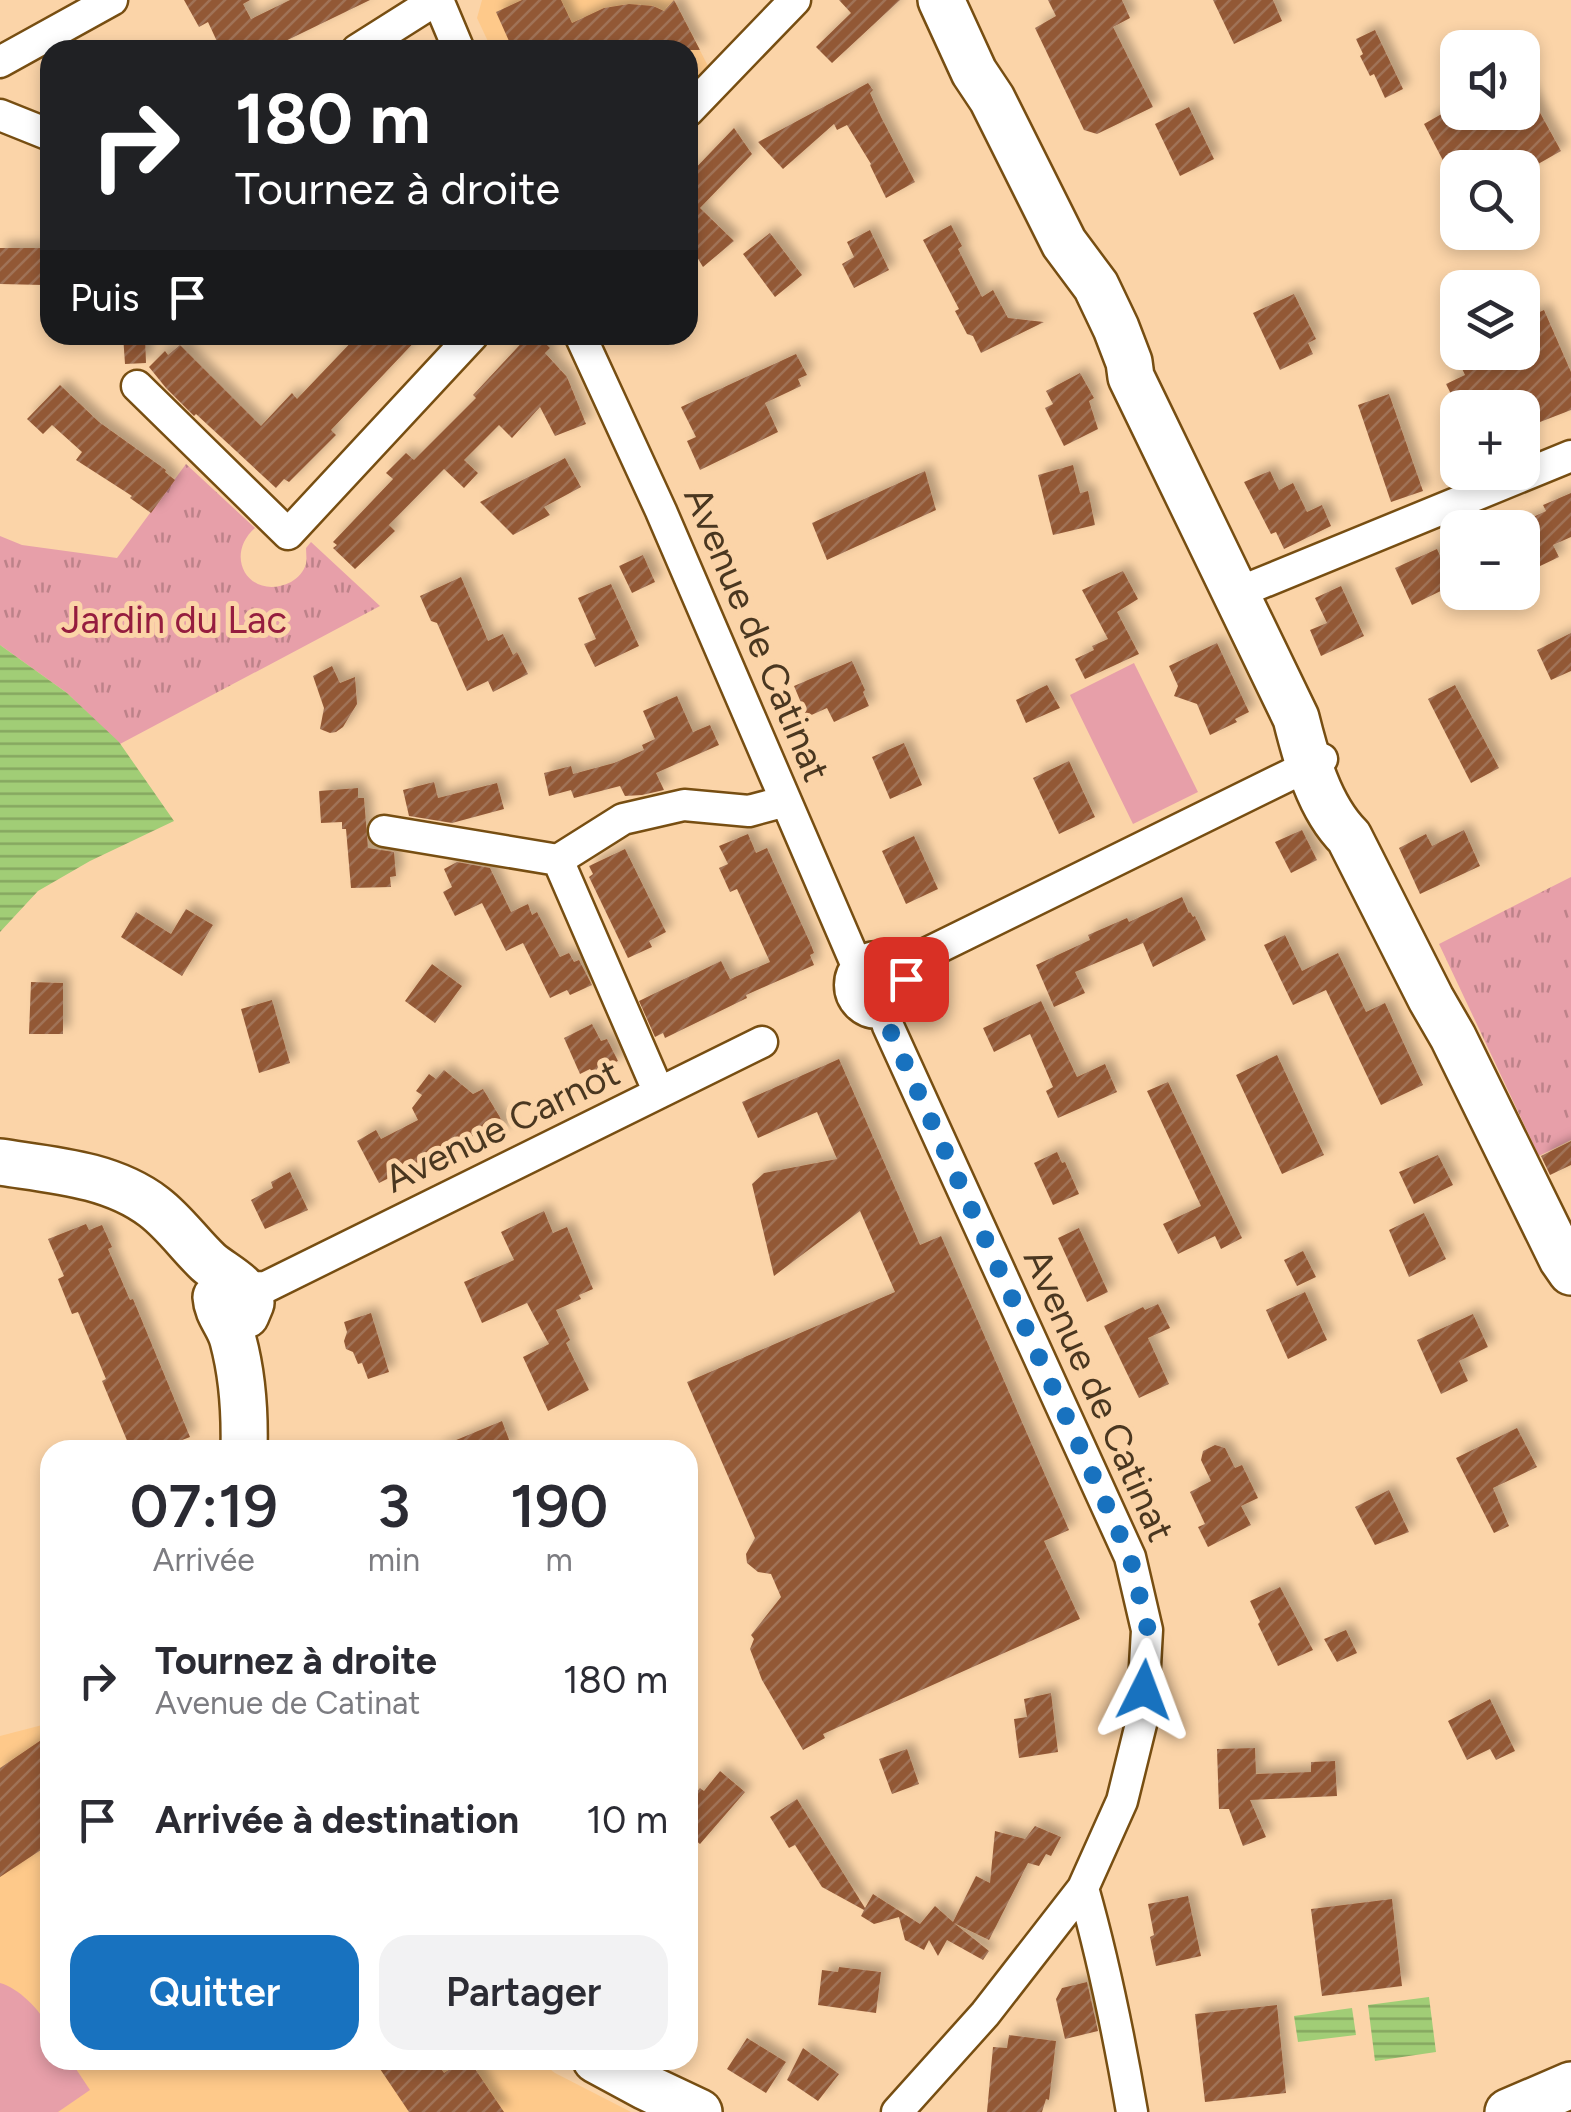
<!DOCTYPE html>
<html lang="fr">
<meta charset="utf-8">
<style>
:root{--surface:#fff;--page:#f2f2f3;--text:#2b2b33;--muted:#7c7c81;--accent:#1872bf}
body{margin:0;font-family:Figtree,sans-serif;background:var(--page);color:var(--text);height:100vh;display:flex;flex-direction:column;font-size:38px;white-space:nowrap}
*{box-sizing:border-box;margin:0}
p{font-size:32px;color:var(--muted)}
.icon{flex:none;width:55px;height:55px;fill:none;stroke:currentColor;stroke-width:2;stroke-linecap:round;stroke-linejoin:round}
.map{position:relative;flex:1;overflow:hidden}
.drawer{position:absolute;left:40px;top:1440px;width:658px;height:630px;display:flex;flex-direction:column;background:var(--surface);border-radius:30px;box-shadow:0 5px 15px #0003}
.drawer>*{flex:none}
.banner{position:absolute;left:40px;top:40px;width:658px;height:305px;border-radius:30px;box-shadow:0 5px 15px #0003;background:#202124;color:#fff;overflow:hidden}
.tools{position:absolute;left:1440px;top:30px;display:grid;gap:20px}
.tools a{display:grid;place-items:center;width:100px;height:100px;border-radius:20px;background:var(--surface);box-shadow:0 5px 15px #0003;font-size:50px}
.pin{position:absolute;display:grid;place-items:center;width:85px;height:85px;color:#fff;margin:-42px;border-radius:20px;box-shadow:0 5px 15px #0006}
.me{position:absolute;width:110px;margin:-55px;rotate:3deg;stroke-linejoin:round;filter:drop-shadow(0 0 8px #0008)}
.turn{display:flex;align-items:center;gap:35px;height:210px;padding:0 30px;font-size:45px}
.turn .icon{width:130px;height:130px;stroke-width:2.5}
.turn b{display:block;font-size:70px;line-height:85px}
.then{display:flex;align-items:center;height:95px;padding:0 30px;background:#0003;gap:20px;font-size:38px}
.eta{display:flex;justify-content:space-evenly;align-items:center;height:170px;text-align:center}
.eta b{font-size:60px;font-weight:600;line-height:70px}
.primary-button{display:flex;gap:20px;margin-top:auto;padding:20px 30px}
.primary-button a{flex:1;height:115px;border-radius:30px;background:var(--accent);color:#fff;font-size:40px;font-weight:600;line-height:115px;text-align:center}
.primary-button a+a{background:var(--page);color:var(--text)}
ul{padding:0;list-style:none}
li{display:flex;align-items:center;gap:30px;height:140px;padding:0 30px}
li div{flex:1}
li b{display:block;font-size:38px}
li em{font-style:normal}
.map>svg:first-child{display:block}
</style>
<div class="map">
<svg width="1571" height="2112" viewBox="0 0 1571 2112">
<defs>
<pattern id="park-tufts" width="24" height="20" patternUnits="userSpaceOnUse" patternTransform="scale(2.5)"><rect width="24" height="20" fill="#e79fa9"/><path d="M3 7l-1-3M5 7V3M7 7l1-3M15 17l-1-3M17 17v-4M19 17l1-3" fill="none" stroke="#bd8289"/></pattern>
<pattern id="water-rules" width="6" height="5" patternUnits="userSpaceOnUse" patternTransform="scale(2.5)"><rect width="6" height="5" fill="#a1cd76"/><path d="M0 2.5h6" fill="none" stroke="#85a760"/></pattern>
<pattern id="building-hatch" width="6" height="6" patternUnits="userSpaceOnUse" patternTransform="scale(2.5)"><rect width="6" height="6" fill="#925836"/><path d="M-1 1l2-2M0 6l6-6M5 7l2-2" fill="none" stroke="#a07358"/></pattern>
<filter id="shadow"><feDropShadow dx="7" dy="-7" stdDeviation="5" flood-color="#0004"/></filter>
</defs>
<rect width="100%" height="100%" fill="#fbd4a8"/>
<path fill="#fec98a" d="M 482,0 L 674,0 L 708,66 L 688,88 L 688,50 L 492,50 L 477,18 Z
M 50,1723 L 50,2060 L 538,2060 L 555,2073 L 631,2112 L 0,2112 L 0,1736 Z"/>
<path fill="#e79fa9" d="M 1134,663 L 1198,792 L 1133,824 L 1070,695 Z
M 0,1983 C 18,1988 40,2009 48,2027 C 52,2036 50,2050 50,2060 L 70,2060 L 90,2090 L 58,2112 L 0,2112 Z"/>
<path fill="url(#park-tufts)" d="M 186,464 L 255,528 C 222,557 251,602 291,582 C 298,578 304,571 306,564 C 307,558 306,553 306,548 L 311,542 L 380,606 L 120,744 L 67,693 L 0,645 L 0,536 L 22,545 L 117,558 Z
M 1571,877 L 1571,1140 L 1539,1156 L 1439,944 Z"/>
<path fill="url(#water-rules)" d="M 0,645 L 67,693 L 119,742 L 174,821 L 90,861 L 38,891 L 0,932 Z
M 1429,1997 L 1436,2052 L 1375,2061 L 1368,2005 Z
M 1352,2008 L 1356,2035 L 1298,2042 L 1294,2016 Z"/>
<path fill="url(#building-hatch)" filter="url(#shadow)" d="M 184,0 L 250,0 L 243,4 L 251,19 L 290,0 L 370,0 L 267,50 L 221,50 L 208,22 L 199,27 Z
M 522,0 L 561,0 L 572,23 L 604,8 L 629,4 L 653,6 L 664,11 L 674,0 L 700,50 L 513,50 L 496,12 Z
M 839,0 L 900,0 L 832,63 L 816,47 L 851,13 Z
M 1048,0 L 1122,0 L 1130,18 L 1113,27 L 1153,107 L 1097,134 L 1084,130 L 1035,28 L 1056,16 Z
M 1213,0 L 1273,0 L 1282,21 L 1234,44 Z
M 1375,30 L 1403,89 L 1385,98 L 1374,74 L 1370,76 L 1360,56 L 1363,54 L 1356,39 Z
M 1522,80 L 1561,151 L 1531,168 L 1506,168 L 1496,150 L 1462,168 L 1458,168 L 1458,170 L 1450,174 L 1424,124 L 1445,112 L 1522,112 Z
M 868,83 L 873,90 L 870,93 L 881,117 L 915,182 L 886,198 L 870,165 L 871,164 L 847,125 L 837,130 L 834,124 L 783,169 L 758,142 Z
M 1189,107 L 1214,159 L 1180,176 L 1155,124 Z
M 734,128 L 752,154 L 700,208 L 734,241 L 703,267 L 688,242 L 688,176 Z
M 951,225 L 962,246 L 958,249 L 982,297 L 993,290 L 1008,318 L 1044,322 L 981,353 L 973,336 L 967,334 L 955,311 L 959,309 L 923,240 Z
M 870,230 L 889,270 L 854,288 L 842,264 L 854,257 L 847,242 Z
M 770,233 L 802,275 L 775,297 L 743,254 Z
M 0,248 L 43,248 L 43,285 L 0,284 Z
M 1294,294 L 1316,339 L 1308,343 L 1313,354 L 1280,370 L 1253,313 Z
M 1544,310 L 1571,372 L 1571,410 L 1522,429 L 1522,408 L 1458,408 L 1446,384 L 1465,375 L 1454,352 L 1522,352 L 1522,320 Z
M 123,335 L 145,335 L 146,363 L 125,364 Z
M 358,335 L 421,335 L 331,430 L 336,435 L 289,482 L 284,479 L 276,488 L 196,414 L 194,416 L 166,388 L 149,367 L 165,351 L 168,355 L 180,345 L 261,426 L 292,393 L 297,399 Z
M 529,335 L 537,335 L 550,348 L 545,353 L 567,377 L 586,424 L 555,436 L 540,407 L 512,438 L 499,425 L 464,460 L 478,473 L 464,488 L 444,469 L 389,525 L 395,531 L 355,569 L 333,548 L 337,545 L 333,542 L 393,479 L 386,473 L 406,453 L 414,460 L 476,398 L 473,395 Z
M 796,354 L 807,375 L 798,379 L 801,386 L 765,403 L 778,432 L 700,470 L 687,441 L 696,437 L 681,407 Z
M 1080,373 L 1094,398 L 1089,401 L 1098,429 L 1064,446 L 1045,408 L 1053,404 L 1046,391 Z
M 60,385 L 99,422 L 166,470 L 165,472 L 175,480 L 151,513 L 130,498 L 132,496 L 76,460 L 82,452 L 52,425 L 43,434 L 27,419 Z
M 1389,394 L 1423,491 L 1391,502 L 1358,405 Z
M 565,458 L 581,487 L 544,507 L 550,515 L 513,535 L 480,502 Z
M 1073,465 L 1080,493 L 1088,491 L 1095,525 L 1053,535 L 1038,475 Z
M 925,471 L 936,510 L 827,560 L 812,523 Z
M 1270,471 L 1279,490 L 1293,483 L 1307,512 L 1322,505 L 1331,526 L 1284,549 L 1276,532 L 1271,534 L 1244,482 Z
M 1571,493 L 1571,537 L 1553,545 L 1559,557 L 1538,567 L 1520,523 L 1546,511 L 1543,505 Z
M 1437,549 L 1453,585 L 1412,605 L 1395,568 Z
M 643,555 L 655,582 L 632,593 L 619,566 Z
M 1123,571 L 1138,599 L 1117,612 L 1139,654 L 1085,679 L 1075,659 L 1094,650 L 1092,646 L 1108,639 L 1082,590 Z
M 461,577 L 488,641 L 503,634 L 513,655 L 517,652 L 528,674 L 493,692 L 488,681 L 467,691 L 437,623 L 431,621 L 420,596 Z
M 611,584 L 639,646 L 595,667 L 584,644 L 596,639 L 578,598 Z
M 1341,586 L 1364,636 L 1321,656 L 1310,630 L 1327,623 L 1315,598 Z
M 1571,633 L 1571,671 L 1551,680 L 1537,650 Z
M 1217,643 L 1249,712 L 1235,719 L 1237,722 L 1210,735 L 1197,704 L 1174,696 L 1178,686 L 1169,666 Z
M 852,661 L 865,690 L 863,692 L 869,706 L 834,722 L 827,708 L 807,717 L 794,686 Z
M 332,666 L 340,683 L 355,677 L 357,704 L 343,727 L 336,732 L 330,733 L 320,729 L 324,708 L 313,676 Z
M 1047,685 L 1060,708 L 1026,723 L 1016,700 Z
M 1455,685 L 1499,768 L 1471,783 L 1428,699 Z
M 677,696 L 693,732 L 710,725 L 719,745 L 656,773 L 664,790 L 642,795 L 625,796 L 620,786 L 574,798 L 571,790 L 549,796 L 544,773 L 571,766 L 573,774 L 614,763 L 644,750 L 642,745 L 655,739 L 643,711 Z
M 904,743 L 922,785 L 890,799 L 872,757 Z
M 1069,761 L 1095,817 L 1059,834 L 1033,778 Z
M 434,782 L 438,798 L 497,783 L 504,809 L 452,823 L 409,816 L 403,790 Z
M 358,788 L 358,798 L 364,798 L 368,848 L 394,852 L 396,876 L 390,877 L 391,887 L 351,888 L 346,829 L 342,829 L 342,822 L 321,823 L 319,791 Z
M 1302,830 L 1317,860 L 1291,873 L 1275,842 Z
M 1464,830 L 1480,866 L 1420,894 L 1399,848 L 1426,834 L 1432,846 Z
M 748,834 L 756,853 L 767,848 L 811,945 L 814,953 L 810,955 L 814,965 L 746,995 L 747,998 L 665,1038 L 663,1033 L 655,1037 L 639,1001 L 721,961 L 730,979 L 770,962 L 737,889 L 730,892 L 719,868 L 728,864 L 719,846 Z
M 914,836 L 938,889 L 906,904 L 882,851 Z
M 625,849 L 666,932 L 649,941 L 652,947 L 628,958 L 589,877 L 593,874 L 589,866 Z
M 457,862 L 490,868 L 511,912 L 528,904 L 532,915 L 537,912 L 560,957 L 569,953 L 574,962 L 579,960 L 592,985 L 570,995 L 567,990 L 550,998 L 523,943 L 506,951 L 482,903 L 455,916 L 443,892 L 452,887 L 444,869 Z
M 1182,897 L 1189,913 L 1190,912 L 1193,917 L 1195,916 L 1206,940 L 1153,967 L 1143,943 L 1075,972 L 1085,993 L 1054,1007 L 1036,965 L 1090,940 L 1088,935 L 1127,918 L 1129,922 Z
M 186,909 L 213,925 L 182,976 L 121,937 L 136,912 L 171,934 Z
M 1285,935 L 1302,971 L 1338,953 L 1366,1012 L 1385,1003 L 1423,1085 L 1381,1105 L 1326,990 L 1293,1005 L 1264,945 Z
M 432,964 L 462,986 L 435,1023 L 405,1001 Z
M 31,982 L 63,983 L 63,1034 L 29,1034 Z
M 272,1000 L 290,1063 L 259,1073 L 241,1009 Z
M 1041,1001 L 1077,1077 L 1105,1064 L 1117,1092 L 1058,1118 L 1046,1091 L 1053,1087 L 1030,1034 L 994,1052 L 983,1028 Z
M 592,1024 L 601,1041 L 607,1039 L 618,1061 L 593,1073 L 590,1069 L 580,1074 L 564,1038 Z
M 1277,1055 L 1324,1155 L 1282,1174 L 1236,1075 Z
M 839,1059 L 920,1245 L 941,1236 L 1069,1530 L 1044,1541 L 1080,1619 L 823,1734 L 825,1738 L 803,1750 L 762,1680 L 750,1649 L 754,1639 L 751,1635 L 781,1597 L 771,1574 L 758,1572 L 747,1563 L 746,1554 L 755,1538 L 687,1382 L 895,1292 L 860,1211 L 774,1276 L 752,1184 L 764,1173 L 837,1159 L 817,1112 L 758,1138 L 742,1102 Z
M 444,1070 L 473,1094 L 483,1089 L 507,1129 L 489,1140 L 483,1131 L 379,1183 L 357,1141 L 376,1130 L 381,1139 L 418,1120 L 412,1108 L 422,1095 L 416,1091 L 429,1074 L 436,1079 Z
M 1168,1082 L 1242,1238 L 1221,1249 L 1215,1236 L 1178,1254 L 1163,1224 L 1201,1206 L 1147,1091 Z
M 1571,1141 L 1571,1165 L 1550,1175 L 1541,1156 Z
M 1057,1152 L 1062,1163 L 1065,1162 L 1079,1194 L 1053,1205 L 1034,1163 Z
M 1438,1155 L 1453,1185 L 1414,1204 L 1399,1172 Z
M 290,1172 L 308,1210 L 265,1229 L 251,1200 L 273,1188 L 271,1182 Z
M 544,1211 L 553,1233 L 567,1227 L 593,1289 L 579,1295 L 581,1299 L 556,1310 L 570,1340 L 566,1343 L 589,1390 L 548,1411 L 523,1357 L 549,1344 L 527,1303 L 482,1323 L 464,1282 L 514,1260 L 501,1232 Z
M 1424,1213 L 1446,1259 L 1409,1277 L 1389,1230 Z
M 86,1224 L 89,1230 L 102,1225 L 112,1247 L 108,1249 L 130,1300 L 133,1299 L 190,1437 L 156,1450 L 131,1450 L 102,1381 L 106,1379 L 78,1312 L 72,1314 L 58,1279 L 64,1276 L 48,1239 Z
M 1079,1228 L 1108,1292 L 1087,1302 L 1058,1238 Z
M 1303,1251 L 1316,1277 L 1297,1286 L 1284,1260 Z
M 1305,1292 L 1327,1340 L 1288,1359 L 1266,1310 Z
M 1158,1304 L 1170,1328 L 1148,1338 L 1169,1384 L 1139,1398 L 1104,1326 L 1143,1307 L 1145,1310 Z
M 371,1313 L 389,1372 L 368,1379 L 362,1363 L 358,1364 L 353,1352 L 346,1349 L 344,1341 L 347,1332 L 344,1322 Z
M 1473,1314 L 1488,1347 L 1459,1361 L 1468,1381 L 1441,1394 L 1417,1340 Z
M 502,1421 L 511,1445 L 498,1450 L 432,1450 Z
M 1517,1428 L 1537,1467 L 1493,1488 L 1509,1526 L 1494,1533 L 1456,1458 Z
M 1215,1445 L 1225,1448 L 1235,1468 L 1242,1465 L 1258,1498 L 1241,1506 L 1251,1525 L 1208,1547 L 1198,1527 L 1205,1524 L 1190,1492 L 1211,1481 L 1201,1460 L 1203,1451 Z
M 1389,1490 L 1409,1532 L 1375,1545 L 1355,1507 Z
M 1280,1587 L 1313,1650 L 1278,1666 L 1258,1624 L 1260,1622 L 1250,1601 Z
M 1346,1630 L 1357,1653 L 1337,1662 L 1324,1639 Z
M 1051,1693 L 1058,1752 L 1019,1758 L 1014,1719 L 1027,1717 L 1024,1699 Z
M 1490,1699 L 1515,1751 L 1496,1760 L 1490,1749 L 1467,1760 L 1448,1721 Z
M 50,1734 L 50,1844 L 0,1877 L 0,1768 Z
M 1255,1748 L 1256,1774 L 1311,1772 L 1311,1762 L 1335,1761 L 1337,1796 L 1250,1800 L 1266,1837 L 1243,1846 L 1229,1809 L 1219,1809 L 1217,1749 Z
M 907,1749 L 919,1784 L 892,1794 L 879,1759 Z
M 720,1771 L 745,1792 L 700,1844 L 688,1834 L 688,1803 L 700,1788 L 704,1791 Z
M 797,1799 L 865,1908 L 873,1894 L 920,1924 L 935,1906 L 953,1922 L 976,1876 L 990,1883 L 995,1831 L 1025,1839 L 1035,1826 L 1061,1837 L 1051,1856 L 1046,1854 L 1039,1866 L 1028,1863 L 989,1940 L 954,1923 L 989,1951 L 983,1960 L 947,1940 L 938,1956 L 929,1940 L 924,1950 L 905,1940 L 899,1917 L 874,1924 L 861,1916 L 864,1910 L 822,1887 L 795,1845 L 789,1848 L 770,1817 Z
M 1188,1896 L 1201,1956 L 1156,1966 L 1150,1937 L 1154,1935 L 1148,1904 Z
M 1392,1899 L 1402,1986 L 1322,1996 L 1311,1909 Z
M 839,1967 L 881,1972 L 876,2013 L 818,2005 L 822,1970 L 838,1972 Z
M 1087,1982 L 1098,2031 L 1065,2039 L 1056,1999 L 1062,1988 Z
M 1277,2005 L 1286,2093 L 1205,2102 L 1195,2014 Z
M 1009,2035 L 1056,2041 L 1049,2100 L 1046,2099 L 1042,2112 L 987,2112 L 993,2047 L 1007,2048 Z
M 747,2038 L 786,2062 L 766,2093 L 727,2069 Z
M 803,2048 L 839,2074 L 818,2101 L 787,2080 Z
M 374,2060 L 435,2060 L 444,2073 L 464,2060 L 469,2060 L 504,2112 L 409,2112 Z"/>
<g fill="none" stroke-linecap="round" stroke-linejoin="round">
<defs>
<path id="street" d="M 438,0 L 459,50
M 357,50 L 436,0
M 0,62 L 112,0
M 688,111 L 795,0
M 0,115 L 50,135
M 580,335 L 661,511 L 854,959 L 860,964
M 137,386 L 288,534 L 473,335
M 1237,593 L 1571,456
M 384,831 L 558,860
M850 985a28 28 0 1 1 56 0a28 28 0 1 1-56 0Z
M 899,967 L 1322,759
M 884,1013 L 888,1026 L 1130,1557 L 1147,1630 L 1142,1720 L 1122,1801 L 1083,1888 L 985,2014 L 897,2112
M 659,1093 L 558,860 L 623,819 L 684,805 L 749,811 L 786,801
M 243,1288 L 266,1287 L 762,1042
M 1083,1888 C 1104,1962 1119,2036 1132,2112"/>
<path id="secondary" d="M 941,0 L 974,72 L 992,99 L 1064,243 L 1096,286 L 1116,328 L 1129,362 L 1131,377 L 1296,718 C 1306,758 1319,807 1349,837 L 1431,999 L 1453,1037 L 1562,1259 L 1571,1272
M 0,1162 C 52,1170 111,1174 154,1207 C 175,1223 189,1244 208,1262 C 221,1274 247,1285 251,1303 L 246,1315 L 234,1320 L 222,1316
M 216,1297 C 217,1314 229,1324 233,1340 C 243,1377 245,1412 244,1450
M 596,2060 L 646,2087 L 699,2112
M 1508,2112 L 1571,2085"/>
</defs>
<use href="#street" stroke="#774e12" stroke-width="35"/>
<use href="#secondary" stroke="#774e12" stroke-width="50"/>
<use href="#street" stroke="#fff" stroke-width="30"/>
<use href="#secondary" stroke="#fff" stroke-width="45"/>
</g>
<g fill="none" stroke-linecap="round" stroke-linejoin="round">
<path stroke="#1872bf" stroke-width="18" stroke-dasharray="0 32.4" d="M 906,979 C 906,996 901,1006 884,1013 L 888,1026 L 1130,1557 L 1148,1630 L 1144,1690"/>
</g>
<g text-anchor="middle" stroke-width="10" stroke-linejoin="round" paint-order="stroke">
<g font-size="38" fill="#951d3f" stroke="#fbd4a8">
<text x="174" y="633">Jardin du Lac</text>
</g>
<g font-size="38" fill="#4a3720" stroke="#fbd4a8">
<text transform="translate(757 634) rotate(67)" y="13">Avenue de Catinat</text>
<text transform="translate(502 1126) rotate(-26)" y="13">Avenue Carnot</text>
<text transform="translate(1099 1395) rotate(66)" y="13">Avenue de Catinat</text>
</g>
</g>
</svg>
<div class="tools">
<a><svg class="icon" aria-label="sound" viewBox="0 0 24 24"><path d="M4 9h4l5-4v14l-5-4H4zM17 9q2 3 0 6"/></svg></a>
<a><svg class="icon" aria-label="search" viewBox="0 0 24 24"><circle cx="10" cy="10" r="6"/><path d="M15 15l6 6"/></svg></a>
<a><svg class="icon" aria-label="layers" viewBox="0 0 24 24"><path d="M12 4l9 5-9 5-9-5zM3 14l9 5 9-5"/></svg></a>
<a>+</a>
<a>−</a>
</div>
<div class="pin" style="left:906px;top:979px;background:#d93025"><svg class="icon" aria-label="arrive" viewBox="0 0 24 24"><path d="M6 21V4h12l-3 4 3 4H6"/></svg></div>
<svg class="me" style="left:1144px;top:1690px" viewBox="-20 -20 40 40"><path d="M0-17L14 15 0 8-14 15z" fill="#1872bf" stroke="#fff" stroke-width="4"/></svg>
<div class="banner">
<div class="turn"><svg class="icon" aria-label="right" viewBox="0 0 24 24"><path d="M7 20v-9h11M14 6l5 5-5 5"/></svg><div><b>180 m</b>Tournez à droite</div></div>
<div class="then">Puis<svg class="icon" aria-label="arrive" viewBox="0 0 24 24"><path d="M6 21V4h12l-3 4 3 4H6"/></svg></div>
</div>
<section class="drawer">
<div class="eta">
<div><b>07:19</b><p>Arrivée</p></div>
<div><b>3</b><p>min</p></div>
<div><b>190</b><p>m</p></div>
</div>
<ul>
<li><svg class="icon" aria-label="right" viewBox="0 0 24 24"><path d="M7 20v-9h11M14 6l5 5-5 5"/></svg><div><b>Tournez à droite</b><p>Avenue de Catinat</p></div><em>180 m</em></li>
<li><svg class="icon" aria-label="arrive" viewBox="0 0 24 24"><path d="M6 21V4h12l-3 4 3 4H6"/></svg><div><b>Arrivée à destination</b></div><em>10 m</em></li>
</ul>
<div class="primary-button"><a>Quitter</a><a>Partager</a></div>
</section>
</div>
